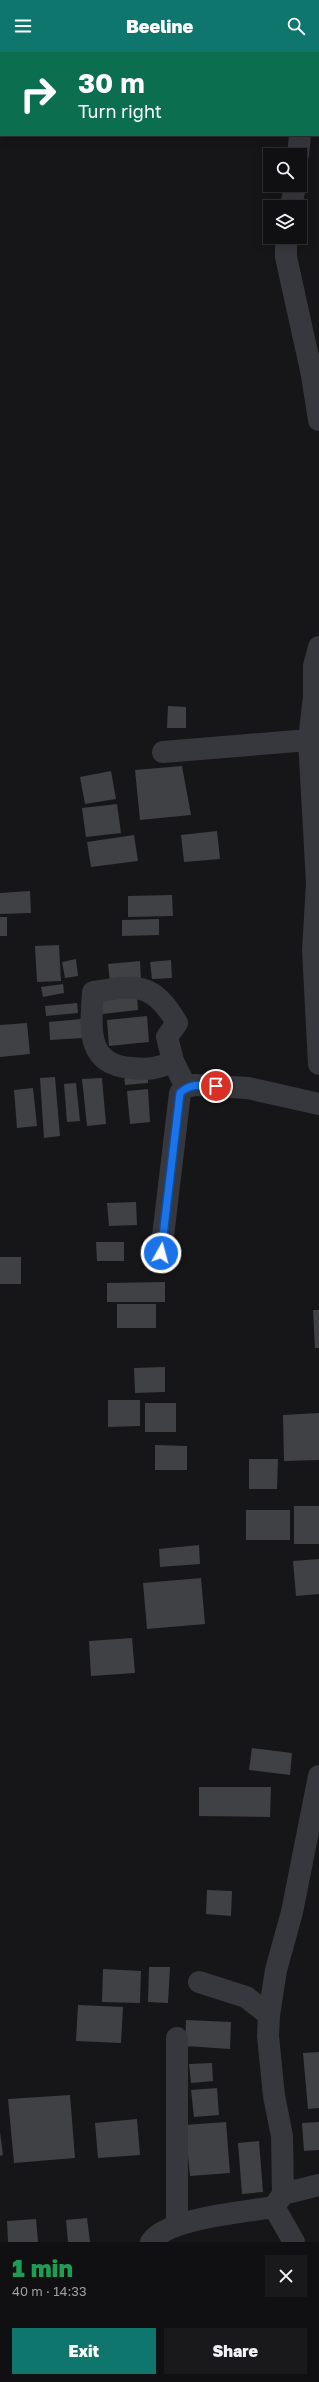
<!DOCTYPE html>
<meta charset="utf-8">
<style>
:root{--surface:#101012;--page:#19191b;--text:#f1f3f6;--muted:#9c9d9f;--line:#303032;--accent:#0f766e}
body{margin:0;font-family:"Golos Text",sans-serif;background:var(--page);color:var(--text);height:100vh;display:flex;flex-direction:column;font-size:15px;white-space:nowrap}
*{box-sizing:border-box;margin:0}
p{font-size:13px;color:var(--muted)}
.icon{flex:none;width:22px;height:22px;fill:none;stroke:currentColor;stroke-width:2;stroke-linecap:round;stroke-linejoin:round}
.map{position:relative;height:2190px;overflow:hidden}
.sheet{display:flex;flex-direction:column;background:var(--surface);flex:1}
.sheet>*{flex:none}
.guide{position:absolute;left:0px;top:0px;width:319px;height:84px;box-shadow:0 2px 10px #0003,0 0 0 1px var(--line);background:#0b6e4f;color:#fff;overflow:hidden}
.tools{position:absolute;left:263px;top:96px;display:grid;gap:8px}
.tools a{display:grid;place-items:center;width:44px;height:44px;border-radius:0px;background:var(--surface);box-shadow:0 2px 10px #0003,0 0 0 1px var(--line);font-size:20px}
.pin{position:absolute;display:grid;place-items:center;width:34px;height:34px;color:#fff;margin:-17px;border:2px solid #fff;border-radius:50%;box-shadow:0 1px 4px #0007}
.me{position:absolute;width:44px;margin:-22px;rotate:7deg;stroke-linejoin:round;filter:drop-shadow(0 0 3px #0008)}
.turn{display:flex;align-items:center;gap:14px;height:84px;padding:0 12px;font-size:18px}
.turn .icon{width:52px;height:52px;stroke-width:2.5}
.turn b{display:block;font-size:28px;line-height:34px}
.round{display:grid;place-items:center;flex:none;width:42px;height:42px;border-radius:0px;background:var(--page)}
.head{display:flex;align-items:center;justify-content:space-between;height:68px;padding:0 12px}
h1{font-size:24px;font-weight:800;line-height:30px;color:#1e9e55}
.primary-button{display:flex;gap:8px;margin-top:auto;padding:8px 12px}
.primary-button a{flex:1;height:46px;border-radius:0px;background:var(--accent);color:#fff;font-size:16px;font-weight:800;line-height:46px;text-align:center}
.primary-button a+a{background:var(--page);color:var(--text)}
header{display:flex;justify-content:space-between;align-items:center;height:52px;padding:0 12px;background:var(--accent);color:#fff;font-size:18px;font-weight:800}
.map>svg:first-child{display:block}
</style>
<header><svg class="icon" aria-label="menu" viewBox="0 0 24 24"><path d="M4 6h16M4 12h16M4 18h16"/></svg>Beeline<svg class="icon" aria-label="search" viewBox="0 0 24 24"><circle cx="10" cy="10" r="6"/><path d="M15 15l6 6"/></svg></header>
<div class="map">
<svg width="319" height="2190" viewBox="0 0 319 2190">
<rect width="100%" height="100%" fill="#161618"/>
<path fill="#404145" d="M 168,654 L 186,655 L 186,676 L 167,676 Z
M 182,714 L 191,763 L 140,768 L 135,718 Z
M 111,719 L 116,747 L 85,752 L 80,725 Z
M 117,752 L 121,781 L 86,785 L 82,756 Z
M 217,779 L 220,807 L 184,810 L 181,783 Z
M 134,783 L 138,809 L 91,815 L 87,790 Z
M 30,839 L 31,861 L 0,862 L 0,841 Z
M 172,843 L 173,864 L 128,865 L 128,844 Z
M 0,865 L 7,865 L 7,884 L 0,884 Z
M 159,867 L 159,883 L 122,884 L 122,868 Z
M 59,893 L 61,929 L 37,930 L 35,894 Z
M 76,907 L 78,924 L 65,926 L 62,910 Z
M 171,908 L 172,926 L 152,927 L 150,910 Z
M 140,909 L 141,928 L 110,930 L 108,912 Z
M 63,932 L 64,941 L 43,945 L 41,935 Z
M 137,943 L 138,958 L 102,962 L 101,946 Z
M 77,951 L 78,961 L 46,964 L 45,954 Z
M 147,964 L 149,990 L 109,994 L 107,968 Z
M 81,967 L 83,986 L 50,988 L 49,970 Z
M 27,971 L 30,1002 L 0,1005 L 0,973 Z
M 148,1020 L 148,1031 L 125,1033 L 124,1022 Z
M 55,1025 L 60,1084 L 44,1086 L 40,1026 Z
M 102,1026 L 106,1072 L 87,1074 L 82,1027 Z
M 76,1031 L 80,1069 L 67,1070 L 64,1032 Z
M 33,1036 L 37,1074 L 17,1076 L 14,1038 Z
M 148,1037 L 150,1070 L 130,1072 L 127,1039 Z
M 136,1150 L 137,1173 L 109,1174 L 107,1151 Z
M 96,1190 L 124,1190 L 124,1209 L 97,1209 Z
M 0,1205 L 21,1205 L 21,1232 L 0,1232 Z
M 165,1230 L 165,1250 L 107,1250 L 107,1231 Z
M 117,1252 L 156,1252 L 156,1276 L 117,1276 Z
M 313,1258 L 319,1258 L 319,1296 L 315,1296 Z
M 165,1315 L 165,1340 L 135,1341 L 134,1316 Z
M 108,1348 L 140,1348 L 140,1374 L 108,1375 Z
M 145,1351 L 176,1351 L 176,1380 L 145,1380 Z
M 319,1361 L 319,1408 L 284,1409 L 283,1363 Z
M 155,1393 L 187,1394 L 187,1418 L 155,1418 Z
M 249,1407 L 278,1407 L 277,1437 L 249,1437 Z
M 294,1454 L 319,1454 L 319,1492 L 294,1492 Z
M 246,1458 L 290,1458 L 290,1488 L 246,1488 Z
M 199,1493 L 200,1512 L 160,1515 L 159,1497 Z
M 319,1507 L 319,1542 L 296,1544 L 293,1509 Z
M 201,1526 L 205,1572 L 147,1577 L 143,1531 Z
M 132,1586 L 135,1621 L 91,1624 L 89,1589 Z
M 252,1696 L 292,1701 L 290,1723 L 249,1718 Z
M 199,1735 L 271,1735 L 270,1765 L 199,1764 Z
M 207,1838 L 232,1839 L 231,1864 L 206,1862 Z
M 149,1915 L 170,1915 L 168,1951 L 148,1950 Z
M 103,1917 L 141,1919 L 140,1951 L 102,1950 Z
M 78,1953 L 123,1955 L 121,1991 L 76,1989 Z
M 186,1968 L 231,1970 L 230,1997 L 185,1994 Z
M 319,2000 L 319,2056 L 308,2057 L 303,2001 Z
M 212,2011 L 213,2029 L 191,2031 L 189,2012 Z
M 217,2036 L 219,2063 L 194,2065 L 191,2038 Z
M 70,2043 L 75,2106 L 14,2111 L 8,2047 Z
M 137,2067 L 140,2103 L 98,2106 L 95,2071 Z
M 226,2070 L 230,2121 L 190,2124 L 185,2073 Z
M 319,2070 L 319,2098 L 304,2099 L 302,2071 Z
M 0,2080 L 3,2103 L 0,2104 Z
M 259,2089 L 263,2140 L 242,2142 L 238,2091 Z
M 87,2166 L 90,2190 L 68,2190 L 66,2168 Z
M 36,2167 L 38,2190 L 8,2190 L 7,2169 Z"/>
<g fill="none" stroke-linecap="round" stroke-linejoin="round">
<path stroke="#37383d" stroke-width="22" d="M 298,0 L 298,1
M 298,103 L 300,83
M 291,155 L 295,133
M 286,185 L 286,205 L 312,323 L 319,368
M 319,595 L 314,614 L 314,644 L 309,688 L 317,831 L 313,898 L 319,1012
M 163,700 L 309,688
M 173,1009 C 159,1017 147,1018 131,1016 C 85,1012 91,976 93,940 C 135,933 153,929 177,971 L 167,985 L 173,1009 L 186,1035
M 161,1201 L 180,1041 L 186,1035 L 194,1033 L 248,1036 L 319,1052
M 199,1930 L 246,1945 L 269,1963
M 283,2142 L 282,2084 L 274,2044 L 268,1984 L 269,1963 L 276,1918 L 292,1860 L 319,1724
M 274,2155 L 294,2190
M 177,2172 L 177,1986
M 151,2190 C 167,2166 245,2160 274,2155 L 283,2142 L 319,2133"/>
</g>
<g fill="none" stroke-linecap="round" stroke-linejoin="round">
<defs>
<path id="route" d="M 161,1201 L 180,1041 C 191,1031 201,1033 216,1034"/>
</defs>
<use href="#route" stroke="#114b97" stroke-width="10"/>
<use href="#route" stroke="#1a73e8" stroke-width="7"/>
</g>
</svg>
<div class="tools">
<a><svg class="icon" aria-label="search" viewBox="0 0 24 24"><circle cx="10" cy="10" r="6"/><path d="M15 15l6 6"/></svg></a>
<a><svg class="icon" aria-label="layers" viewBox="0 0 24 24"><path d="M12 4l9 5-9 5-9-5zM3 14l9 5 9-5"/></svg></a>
</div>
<div class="pin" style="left:216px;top:1034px;background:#d93025"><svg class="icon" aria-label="arrive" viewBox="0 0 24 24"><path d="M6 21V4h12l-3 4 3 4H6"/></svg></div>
<svg class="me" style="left:161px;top:1201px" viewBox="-20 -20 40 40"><circle r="17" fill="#1a73e8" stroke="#fff" stroke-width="3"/><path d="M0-11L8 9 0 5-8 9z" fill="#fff"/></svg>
<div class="guide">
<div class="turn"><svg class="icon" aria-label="right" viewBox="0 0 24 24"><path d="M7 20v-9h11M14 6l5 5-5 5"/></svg><div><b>30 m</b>Turn right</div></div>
</div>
</div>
<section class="sheet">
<div class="head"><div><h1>1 min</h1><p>40 m · 14:33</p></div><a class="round"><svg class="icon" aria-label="close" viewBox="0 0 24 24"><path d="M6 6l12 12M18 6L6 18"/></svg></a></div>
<div class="primary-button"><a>Exit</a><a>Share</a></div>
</section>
